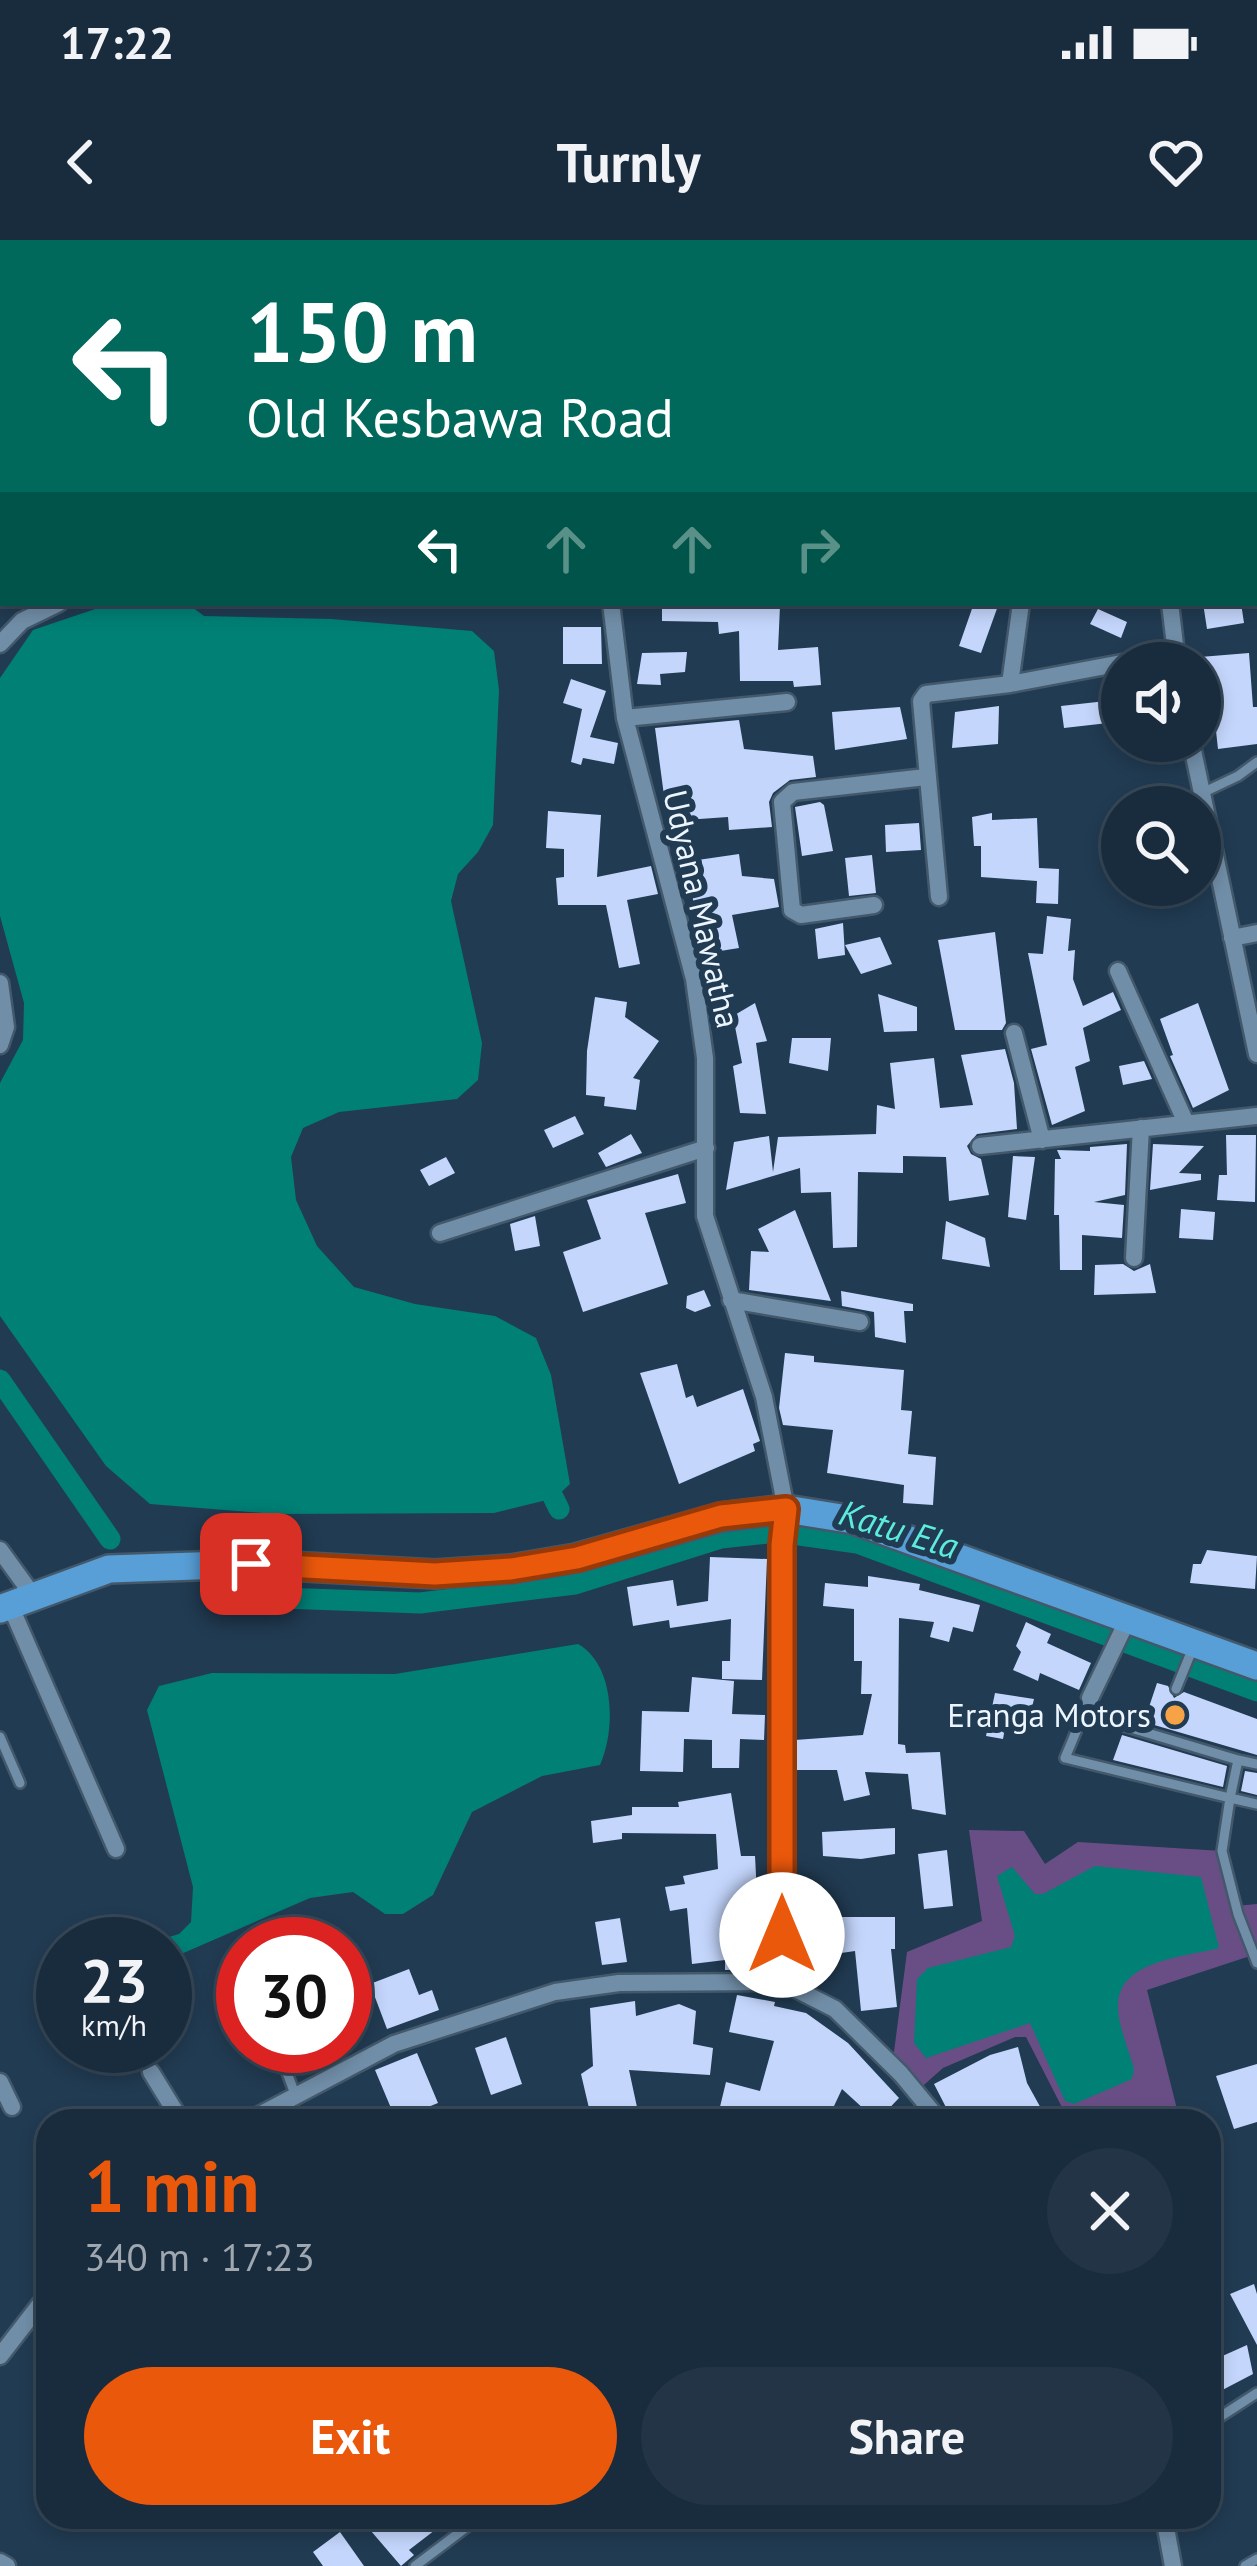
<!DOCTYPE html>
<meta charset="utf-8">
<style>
:root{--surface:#192c3e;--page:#223445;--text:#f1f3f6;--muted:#9fa7b0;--line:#374858;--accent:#ea580c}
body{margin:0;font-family:"PT Sans",sans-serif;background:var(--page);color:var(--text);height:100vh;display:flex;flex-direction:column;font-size:45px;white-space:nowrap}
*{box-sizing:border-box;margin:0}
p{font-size:39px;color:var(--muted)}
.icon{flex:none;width:66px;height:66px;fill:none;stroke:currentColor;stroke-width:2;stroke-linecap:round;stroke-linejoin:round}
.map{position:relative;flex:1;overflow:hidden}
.panel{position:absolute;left:36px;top:1869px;width:1185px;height:420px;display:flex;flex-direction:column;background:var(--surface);border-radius:36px;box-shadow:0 6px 18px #0003,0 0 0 3px var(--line)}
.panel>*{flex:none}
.top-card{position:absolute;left:0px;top:0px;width:1257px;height:366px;box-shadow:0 6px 18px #0003,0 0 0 3px var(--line);background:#00695c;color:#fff;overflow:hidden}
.fabs{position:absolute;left:1101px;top:402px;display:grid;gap:24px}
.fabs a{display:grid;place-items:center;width:120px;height:120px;border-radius:50%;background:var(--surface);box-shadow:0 6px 18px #0003,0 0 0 3px var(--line);font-size:60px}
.speed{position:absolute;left:36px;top:1677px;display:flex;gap:24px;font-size:60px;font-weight:700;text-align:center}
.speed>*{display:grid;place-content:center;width:156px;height:156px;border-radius:50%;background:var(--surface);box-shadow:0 6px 18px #0003,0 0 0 3px var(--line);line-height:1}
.speed small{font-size:30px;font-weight:400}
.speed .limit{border:18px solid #d22;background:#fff;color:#111}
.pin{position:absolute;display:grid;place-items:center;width:102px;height:102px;color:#fff;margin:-51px;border-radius:24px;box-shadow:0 6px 18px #0006}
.me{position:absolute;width:132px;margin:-66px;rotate:0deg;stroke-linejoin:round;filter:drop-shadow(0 0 9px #0008)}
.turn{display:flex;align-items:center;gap:42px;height:252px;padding:0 48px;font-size:54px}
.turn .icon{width:156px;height:156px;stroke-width:2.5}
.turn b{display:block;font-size:84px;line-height:102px}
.lanes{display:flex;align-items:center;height:114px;padding:0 48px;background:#0003;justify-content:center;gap:60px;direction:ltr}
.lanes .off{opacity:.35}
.round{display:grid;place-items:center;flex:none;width:126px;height:126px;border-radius:63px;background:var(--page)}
.summary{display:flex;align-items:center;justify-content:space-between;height:204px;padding:0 48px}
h1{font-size:72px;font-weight:700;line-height:90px;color:var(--accent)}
.primary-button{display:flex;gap:24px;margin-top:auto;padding:24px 48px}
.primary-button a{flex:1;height:138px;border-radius:72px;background:var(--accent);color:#fff;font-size:48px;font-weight:700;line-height:138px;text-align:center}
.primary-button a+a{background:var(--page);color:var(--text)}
.status{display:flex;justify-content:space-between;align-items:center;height:84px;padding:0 60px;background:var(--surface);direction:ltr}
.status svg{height:33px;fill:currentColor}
header{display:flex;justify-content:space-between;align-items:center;height:156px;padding:0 48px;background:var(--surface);font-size:54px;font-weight:700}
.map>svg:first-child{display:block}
</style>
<div class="status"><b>17:22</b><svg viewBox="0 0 49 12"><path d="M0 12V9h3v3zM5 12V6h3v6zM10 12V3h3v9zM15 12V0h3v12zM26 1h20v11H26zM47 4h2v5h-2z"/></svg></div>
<header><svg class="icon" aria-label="back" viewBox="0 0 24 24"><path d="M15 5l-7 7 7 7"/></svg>Turnly<svg class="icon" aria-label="heart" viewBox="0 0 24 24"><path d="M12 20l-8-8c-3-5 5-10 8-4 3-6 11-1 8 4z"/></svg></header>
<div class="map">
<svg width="1257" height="2326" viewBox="0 0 1257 2326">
<rect width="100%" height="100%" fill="#213b52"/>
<path fill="#694e85" d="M 969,1590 L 1024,1591 L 1045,1624 L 1078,1602 L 1222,1611 L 1236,1666 L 1257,1664 L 1257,1723 L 1253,1715 L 1147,1750 L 1180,1881 L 1069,1881 L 1026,1797 L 1015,1797 L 943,1828 L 916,1852 L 892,1827 L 907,1712 L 982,1681 Z"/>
<path fill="#018076" d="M 113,363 L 187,363 L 204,376 L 331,379 L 472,391 L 494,411 L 499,450 L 493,585 L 478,612 L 458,634 L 451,661 L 482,803 L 478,840 L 457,859 L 339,872 L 303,888 L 291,917 L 296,960 L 317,1006 L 354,1047 L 415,1064 L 495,1076 L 536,1098 L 551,1135 L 570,1244 L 555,1258 L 494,1273 L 276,1274 L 150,1264 L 106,1226 L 0,1076 L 0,843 L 23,800 L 24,763 L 0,676 L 0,438 L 33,390 Z
M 578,1404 C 615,1425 616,1489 600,1525 L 542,1536 L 472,1572 L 433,1655 L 403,1674 L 385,1674 L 353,1652 L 310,1658 L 165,1721 L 165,1704 L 146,1704 L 179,1694 L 191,1682 L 193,1647 L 147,1470 L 159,1446 L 212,1433 L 395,1434 Z
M 1095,1626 L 1201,1637 L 1219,1708 C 1185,1717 1120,1720 1118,1764 C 1117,1784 1129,1810 1134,1829 L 1132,1839 L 1074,1864 L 1065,1861 L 1030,1783 L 926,1818 L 914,1803 L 917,1739 L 928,1728 L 1011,1707 L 1015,1696 L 997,1636 L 1012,1627 L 1035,1654 L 1043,1654 Z"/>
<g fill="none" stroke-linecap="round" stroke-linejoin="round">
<path stroke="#018076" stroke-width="21" d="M 260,3 L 260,0
M 0,1140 L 110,1299
M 541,1232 L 559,1269
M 223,1356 L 420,1363 L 575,1344 L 721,1298 L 778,1292 L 857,1303 L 1257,1451"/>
</g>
<path fill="#c4d6fc" d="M 662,363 L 696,363 L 696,369 L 738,363 L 780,366 L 778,410 L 818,407 L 821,445 L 794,447 L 793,441 L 740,441 L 739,391 L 719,394 L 718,382 L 662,381 Z
M 974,363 L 999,363 L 981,413 L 959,406 Z
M 1203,363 L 1241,363 L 1244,383 L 1207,389 Z
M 1098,369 L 1127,382 L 1121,398 L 1090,384 Z
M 563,387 L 601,387 L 602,424 L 563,424 Z
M 687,412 L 685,432 L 660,434 L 661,445 L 637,444 L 642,413 Z
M 1249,413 L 1253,467 L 1257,467 L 1257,504 L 1218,509 L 1213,464 L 1200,465 L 1200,417 Z
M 571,439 L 606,451 L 590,497 L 618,503 L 614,524 L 583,518 L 581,525 L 571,522 L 582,469 L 563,463 Z
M 1115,460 L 1117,482 L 1064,488 L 1061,466 Z
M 999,466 L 998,504 L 952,508 L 955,472 Z
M 900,467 L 907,499 L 835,510 L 832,472 Z
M 739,480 L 744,509 L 813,516 L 816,537 L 790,540 L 773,553 L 769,562 L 772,587 L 729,590 L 728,577 L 685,580 L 686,592 L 669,593 L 655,488 Z
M 1157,544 L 1169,567 L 1139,567 L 1133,557 Z
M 820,562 L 824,565 L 833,611 L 802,616 L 795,567 Z
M 548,571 L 601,575 L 597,637 L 651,626 L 658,654 L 627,660 L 640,724 L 619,728 L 606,665 L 558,665 L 556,638 L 564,637 L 564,609 L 546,608 Z
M 992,573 L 992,580 L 1037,578 L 1039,628 L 1059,629 L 1058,664 L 1036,663 L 1037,641 L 981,637 L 981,606 L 974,606 L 972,577 Z
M 919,583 L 921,610 L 886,612 L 885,585 Z
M 739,614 L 742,636 L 774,639 L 779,667 L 732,675 L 739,708 L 714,712 L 704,678 L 696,679 L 691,647 L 683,649 L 677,623 Z
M 872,615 L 876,653 L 849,656 L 845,618 Z
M 1047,676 L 1071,679 L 1068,711 L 1075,710 L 1073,739 L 1083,766 L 1113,752 L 1121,770 L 1083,788 L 1090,821 L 1075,827 L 1085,871 L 1052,885 L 1031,809 L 1047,805 L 1028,713 L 1043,714 Z
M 843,683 L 845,715 L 818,719 L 815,689 Z
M 995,692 L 1006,783 L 1002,790 L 955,790 L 938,700 Z
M 880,697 L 892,724 L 861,734 L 845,705 Z
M 878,754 L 917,767 L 917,791 L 884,792 Z
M 595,757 L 627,762 L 625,777 L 659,801 L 633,838 L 640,840 L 636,870 L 604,866 L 605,857 L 586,855 L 587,811 Z
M 755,763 L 767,801 L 756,803 L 766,874 L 740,873 L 733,826 L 742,823 L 733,776 Z
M 1198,763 L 1229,850 L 1193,868 L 1170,816 L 1173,815 L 1160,779 Z
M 792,798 L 831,798 L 828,831 L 789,823 Z
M 1005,809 L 1014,843 L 1017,889 L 977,894 L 967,906 L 971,914 L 981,919 L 989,955 L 949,961 L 946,917 L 903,916 L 903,933 L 858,932 L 857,1007 L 833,1008 L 831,952 L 801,953 L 800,928 L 726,950 L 734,902 L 769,896 L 773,932 L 778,897 L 876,894 L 877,865 L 895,869 L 890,823 L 934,818 L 940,868 L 973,865 L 961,815 Z
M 1144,821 L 1152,839 L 1123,845 L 1119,826 Z
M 575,876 L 584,894 L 553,908 L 544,890 Z
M 631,894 L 642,913 L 606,927 L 598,913 Z
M 1226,895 L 1256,895 L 1255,962 L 1217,960 L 1219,935 L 1227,935 Z
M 1127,904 L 1125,955 L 1094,962 L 1124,965 L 1122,998 L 1082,995 L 1082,1030 L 1060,1030 L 1059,975 L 1054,975 L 1055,919 L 1061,919 L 1057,910 L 1090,911 L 1090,907 Z
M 1153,904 L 1204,906 L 1179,933 L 1201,934 L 1201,940 L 1150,950 Z
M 1013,916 L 1035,917 L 1026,980 L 1008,977 Z
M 446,917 L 455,933 L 429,946 L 420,930 Z
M 678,934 L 686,963 L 645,973 L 668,1044 L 583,1072 L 563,1012 L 601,999 L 587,960 Z
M 1181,969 L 1215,972 L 1213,1000 L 1179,998 Z
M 795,970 L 831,1061 L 749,1050 L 751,1011 L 769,1012 L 758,989 Z
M 535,976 L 540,1006 L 515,1011 L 510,984 Z
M 946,981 L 985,998 L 990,1027 L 942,1019 Z
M 1123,1024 L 1134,1031 L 1150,1024 L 1156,1053 L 1094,1055 L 1095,1025 Z
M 704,1050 L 711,1066 L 695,1072 L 686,1068 L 687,1056 Z
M 841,1051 L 913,1064 L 913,1071 L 904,1071 L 906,1103 L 875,1097 L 874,1072 L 842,1066 Z
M 785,1113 L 814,1116 L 814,1122 L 904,1130 L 901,1170 L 912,1171 L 908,1214 L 936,1217 L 933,1265 L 903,1263 L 904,1245 L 827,1233 L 833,1190 L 783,1185 L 779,1168 Z
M 677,1124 L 686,1158 L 693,1155 L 697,1167 L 743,1149 L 760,1201 L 753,1204 L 755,1211 L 679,1244 L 640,1133 Z
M 1207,1310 L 1257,1316 L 1255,1349 L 1190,1343 L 1193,1324 L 1201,1324 Z
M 710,1317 L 767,1319 L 762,1440 L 722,1439 L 722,1421 L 730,1421 L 731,1379 L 670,1388 L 669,1380 L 633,1386 L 627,1347 L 673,1340 L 677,1366 L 708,1361 Z
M 868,1336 L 920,1344 L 919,1350 L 980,1365 L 973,1392 L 953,1387 L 949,1402 L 930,1397 L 934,1382 L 899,1378 L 898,1504 L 905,1505 L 906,1513 L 940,1512 L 946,1575 L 912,1569 L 908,1534 L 865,1532 L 870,1555 L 844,1561 L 837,1530 L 795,1530 L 795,1500 L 863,1495 L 872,1454 L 861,1454 L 862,1421 L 854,1421 L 854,1369 L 823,1366 L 825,1343 L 868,1347 Z
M 1026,1382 L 1051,1394 L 1047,1403 L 1091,1423 L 1079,1450 L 1040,1433 L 1038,1441 L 1013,1430 L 1021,1412 L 1016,1406 Z
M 692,1437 L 734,1441 L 732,1474 L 765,1475 L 764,1500 L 740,1499 L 739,1528 L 712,1528 L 712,1500 L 684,1499 L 683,1532 L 640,1531 L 642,1471 L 689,1472 Z
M 1157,1443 L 1168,1446 L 1174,1458 L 1184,1452 L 1257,1479 L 1257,1515 L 1144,1482 Z
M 995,1453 L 1034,1459 L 1026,1492 L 1005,1488 L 1003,1499 L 986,1496 Z
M 1122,1495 L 1227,1526 L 1223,1547 L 1113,1520 Z
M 1245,1531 L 1257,1533 L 1257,1555 L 1241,1551 Z
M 731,1553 L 741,1616 L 755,1616 L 758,1673 L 769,1674 L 769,1729 L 725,1730 L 725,1720 L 692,1724 L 687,1668 L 670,1671 L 665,1647 L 685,1644 L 683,1636 L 718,1629 L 716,1594 L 622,1593 L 622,1599 L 593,1603 L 591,1581 L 632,1575 L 632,1567 L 679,1567 L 678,1562 Z
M 895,1588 L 895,1614 L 861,1619 L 823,1616 L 822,1592 Z
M 947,1610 L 953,1666 L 924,1669 L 918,1614 Z
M 837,1670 L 836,1677 L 895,1677 L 895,1709 L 891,1709 L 897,1767 L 861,1771 L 855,1711 L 800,1719 L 795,1671 Z
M 620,1678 L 627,1722 L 602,1725 L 595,1682 Z
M 409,1729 L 419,1755 L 432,1750 L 439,1770 L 387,1789 L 370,1744 Z
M 737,1755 L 775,1762 L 774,1766 L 806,1773 L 848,1803 L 899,1858 L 877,1881 L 842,1849 L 827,1881 L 792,1881 L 743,1867 L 739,1881 L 718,1875 L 726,1842 L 760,1851 L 774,1801 L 729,1792 Z
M 635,1761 L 636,1776 L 679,1764 L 696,1771 L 693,1804 L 713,1808 L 710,1835 L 629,1830 L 640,1881 L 592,1881 L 581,1834 L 593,1826 L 590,1768 Z
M 506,1797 L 522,1844 L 491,1855 L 475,1808 Z
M 1018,1807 L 1027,1843 L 1048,1881 L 953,1881 L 934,1844 L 990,1815 Z
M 417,1813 L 438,1863 L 396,1880 L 375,1830 Z
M 1257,1824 L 1257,1882 L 1234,1889 L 1216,1836 Z
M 1254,2044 L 1257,2054 L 1257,2105 L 1230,2054 Z
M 1247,2105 L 1253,2134 L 1209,2157 L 1209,2122 Z
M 359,2277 L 452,2277 L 409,2310 L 414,2315 L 401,2326 Z
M 340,2292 L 364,2326 L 323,2326 L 313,2312 Z"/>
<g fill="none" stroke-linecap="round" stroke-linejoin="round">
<defs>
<path id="service" d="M 291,3 L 292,0
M 790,3 L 791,0
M 1200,554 L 1238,536 L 1257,522
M 1176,1449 L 1192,1410
M 1090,1458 L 1065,1518 L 1230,1558 L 1222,1611 L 1238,1674 L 1257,1723
M 1124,1486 L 1238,1520 L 1230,1558 L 1257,1564
M 0,1497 L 20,1543
M 1238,1520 L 1257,1524
M 240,1708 L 243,1715
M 277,1806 L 295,1854
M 1209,2184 L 1257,2153
M 415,2326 L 480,2277
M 1245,2326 L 1257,2319"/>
<path id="minor" d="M 1127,0 L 1128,3
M 234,3 L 235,0
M 989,3 L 990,0
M 611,363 L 625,478 L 694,739 L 705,818 L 705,976 L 764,1157 L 786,1269 L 782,1305 L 782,1742
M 1170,363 L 1177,422
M 0,404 L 22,381 L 59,363
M 1010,444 L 1021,363
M 625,478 L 787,462
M 1191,501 L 1257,814
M 939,657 L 921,461 L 926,454 L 1010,444 L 1175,413
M 874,665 L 801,675 L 792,670 L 782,562 L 793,552 L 926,537
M 1232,698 L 1257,693
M 1118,731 L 1186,883
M 0,743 L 6,787 L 0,805
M 1014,793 L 1042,900
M 980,906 L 1257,876
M 440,993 L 706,908
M 1134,1018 L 1141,888
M 731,1060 L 860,1082
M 0,1310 L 34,1357
M 10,1365 L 116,1609
M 1090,1458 L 1128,1379
M 151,1832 L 181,1881
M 0,1842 L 12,1867
M 248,1881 L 394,1804 L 555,1752 L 619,1743 L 782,1742 L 835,1769 L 901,1834 L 940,1881
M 0,2116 L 48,2054
M 1164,2277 L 1173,2326
M 0,2322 L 7,2326"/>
<path id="primary" d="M 12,0 L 33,3
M 1254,14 L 1257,14
M 0,1369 L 109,1329 L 252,1324 L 435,1334 L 511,1329 L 576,1318 L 721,1277 L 786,1269 L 854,1280 L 1257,1426"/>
</defs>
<use href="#service" stroke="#43596b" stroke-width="14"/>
<use href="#minor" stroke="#43596b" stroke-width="21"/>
<use href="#primary" stroke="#43596b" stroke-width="32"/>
<use href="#service" stroke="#718ea8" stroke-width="9"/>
<use href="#minor" stroke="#718ea8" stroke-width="16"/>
<use href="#primary" stroke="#589fd8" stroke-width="27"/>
</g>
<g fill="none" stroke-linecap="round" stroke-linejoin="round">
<defs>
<path id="route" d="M 251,1324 L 435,1334 L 511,1329 L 577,1318 L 721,1276 L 786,1269 L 782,1305 L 782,1695"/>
</defs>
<use href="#route" stroke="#983908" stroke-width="30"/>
<use href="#route" stroke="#ea580c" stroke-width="21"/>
</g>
<circle fill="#f5a346" stroke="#213b52" stroke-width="4.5" cx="1175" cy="1475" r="12"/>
<g text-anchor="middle" stroke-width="12" stroke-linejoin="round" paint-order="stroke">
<g font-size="33" fill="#edf6ff" stroke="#213b52">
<text transform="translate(702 669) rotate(77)" y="12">Udyana Mawatha</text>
</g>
<g font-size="33" fill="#edf6ff" stroke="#213b52" text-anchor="end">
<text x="1151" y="1487">Eranga Motors</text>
</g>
<g font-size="36" font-style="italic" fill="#5cecdd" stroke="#213b52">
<text transform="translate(899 1289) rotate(17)" y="13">Katu Ela</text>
</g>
</g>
</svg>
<div class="fabs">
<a><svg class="icon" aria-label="sound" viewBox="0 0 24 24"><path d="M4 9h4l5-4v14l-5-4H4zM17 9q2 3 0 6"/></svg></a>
<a><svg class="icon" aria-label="search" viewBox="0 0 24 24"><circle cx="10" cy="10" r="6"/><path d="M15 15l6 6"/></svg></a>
</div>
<div class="speed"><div>23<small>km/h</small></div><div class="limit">30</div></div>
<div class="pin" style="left:251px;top:1324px;background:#d93025"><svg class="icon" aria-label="arrive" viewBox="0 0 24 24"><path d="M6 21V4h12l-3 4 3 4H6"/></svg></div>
<svg class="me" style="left:782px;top:1695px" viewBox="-20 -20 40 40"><circle r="19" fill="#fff"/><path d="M0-13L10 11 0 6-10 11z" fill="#ea580c"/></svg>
<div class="top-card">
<div class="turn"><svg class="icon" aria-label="left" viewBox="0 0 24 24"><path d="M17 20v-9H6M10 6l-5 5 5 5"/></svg><div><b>150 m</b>Old Kesbawa Road</div></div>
<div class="lanes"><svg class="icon" aria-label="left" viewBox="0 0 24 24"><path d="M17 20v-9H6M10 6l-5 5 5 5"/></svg><svg class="icon off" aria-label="ahead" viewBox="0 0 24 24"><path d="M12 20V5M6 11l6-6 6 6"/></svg><svg class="icon off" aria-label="ahead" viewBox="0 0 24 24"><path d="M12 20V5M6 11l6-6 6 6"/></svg><svg class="icon off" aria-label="right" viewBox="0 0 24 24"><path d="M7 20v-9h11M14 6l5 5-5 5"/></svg></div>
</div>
<section class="panel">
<div class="summary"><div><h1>1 min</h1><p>340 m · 17:23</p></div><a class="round"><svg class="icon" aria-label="close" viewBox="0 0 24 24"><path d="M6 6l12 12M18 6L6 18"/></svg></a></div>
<div class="primary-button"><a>Exit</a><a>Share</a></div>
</section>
</div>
